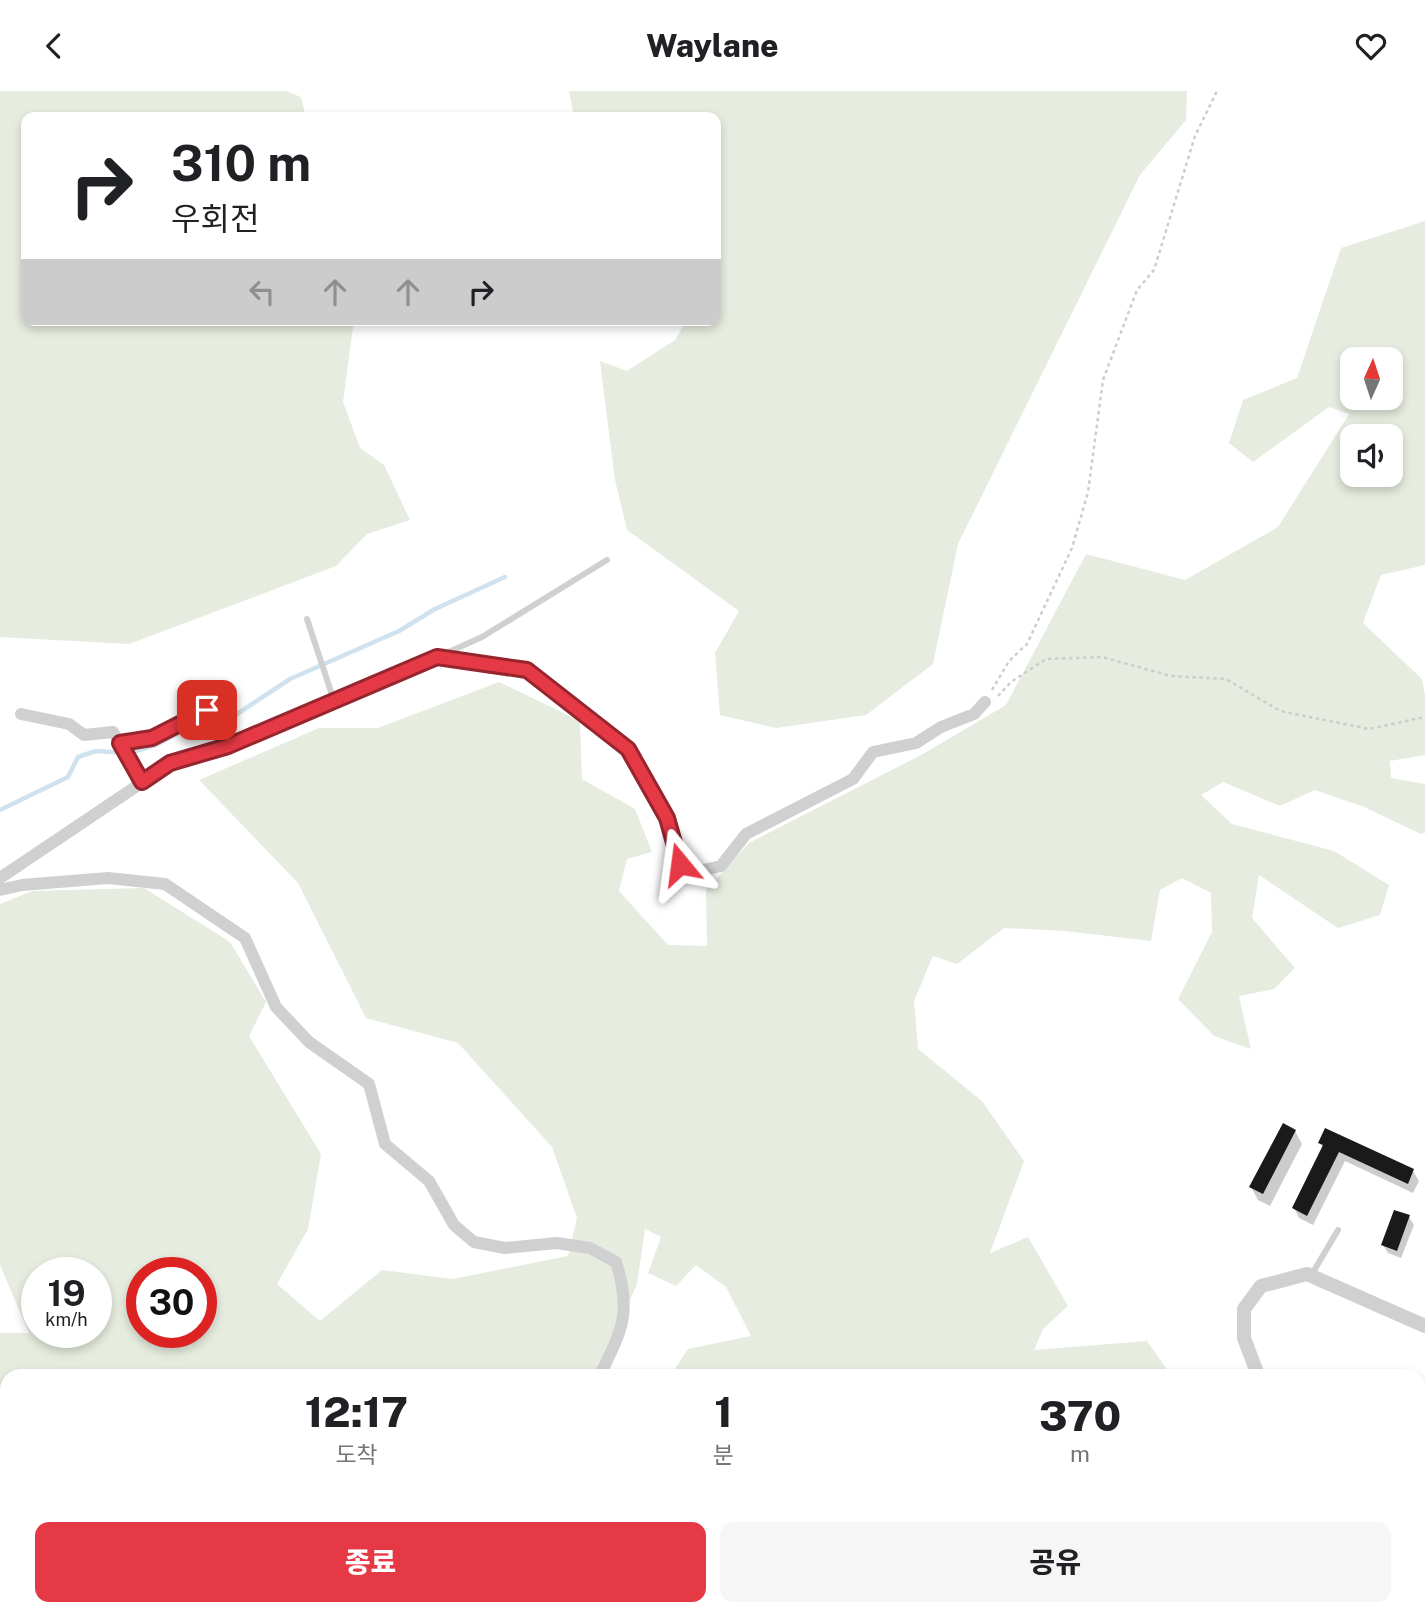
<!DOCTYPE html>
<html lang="ko">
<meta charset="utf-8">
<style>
:root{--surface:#fff;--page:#f6f6f6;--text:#202124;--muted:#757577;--accent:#e63946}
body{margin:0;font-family:"Public Sans","Noto Sans KR",sans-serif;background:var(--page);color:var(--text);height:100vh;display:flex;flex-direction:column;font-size:26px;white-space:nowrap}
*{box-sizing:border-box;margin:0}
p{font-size:23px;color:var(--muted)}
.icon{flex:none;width:38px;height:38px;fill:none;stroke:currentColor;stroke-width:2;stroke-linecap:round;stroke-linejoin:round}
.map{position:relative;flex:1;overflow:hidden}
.details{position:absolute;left:0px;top:1278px;width:1426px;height:247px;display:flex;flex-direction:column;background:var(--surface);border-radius:21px 21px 0 0;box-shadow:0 4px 10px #0003}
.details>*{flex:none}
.guide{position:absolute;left:21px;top:21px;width:700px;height:214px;border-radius:14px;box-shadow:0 4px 10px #0003;background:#fff;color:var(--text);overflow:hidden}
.needle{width:46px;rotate:3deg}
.controls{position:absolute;left:1340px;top:256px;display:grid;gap:14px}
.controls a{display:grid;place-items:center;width:63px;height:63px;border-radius:14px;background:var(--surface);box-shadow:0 4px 10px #0003;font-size:35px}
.speed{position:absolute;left:21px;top:1166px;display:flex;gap:14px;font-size:35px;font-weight:700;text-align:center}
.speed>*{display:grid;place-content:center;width:91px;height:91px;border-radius:50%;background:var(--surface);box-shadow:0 4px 10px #0003;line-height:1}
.speed small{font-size:18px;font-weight:400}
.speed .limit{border:10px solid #d22;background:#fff;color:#111}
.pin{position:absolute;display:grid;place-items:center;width:60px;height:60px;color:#fff;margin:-30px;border-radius:14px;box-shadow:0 4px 10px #0006}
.me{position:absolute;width:77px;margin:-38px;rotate:344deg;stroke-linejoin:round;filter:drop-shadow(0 0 5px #0008)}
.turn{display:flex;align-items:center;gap:24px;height:147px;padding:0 35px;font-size:32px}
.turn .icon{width:91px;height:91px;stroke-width:2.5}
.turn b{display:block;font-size:49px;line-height:60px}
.lanes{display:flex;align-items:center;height:66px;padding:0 35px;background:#0003;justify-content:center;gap:35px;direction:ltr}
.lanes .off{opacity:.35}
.eta{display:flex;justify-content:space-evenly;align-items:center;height:119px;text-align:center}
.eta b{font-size:42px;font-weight:800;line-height:49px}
.primary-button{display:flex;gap:14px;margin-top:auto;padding:14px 35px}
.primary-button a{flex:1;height:80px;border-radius:14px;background:var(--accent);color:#fff;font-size:28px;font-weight:800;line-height:80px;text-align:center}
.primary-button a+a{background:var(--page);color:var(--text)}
header{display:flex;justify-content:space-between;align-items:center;height:91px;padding:0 35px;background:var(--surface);font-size:32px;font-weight:800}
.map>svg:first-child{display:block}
</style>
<header><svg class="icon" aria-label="back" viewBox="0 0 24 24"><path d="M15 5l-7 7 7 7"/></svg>Waylane<svg class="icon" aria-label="heart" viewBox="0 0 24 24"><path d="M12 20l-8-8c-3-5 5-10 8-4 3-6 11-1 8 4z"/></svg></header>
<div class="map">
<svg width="1425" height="1523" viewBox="0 0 1425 1523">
<rect width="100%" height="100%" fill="#fff"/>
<path fill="#e6ecdf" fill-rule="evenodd" d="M 0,0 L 286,0 L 301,6 L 306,26 L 26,26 L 26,229 L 354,229 L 343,311 L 360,357 L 384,374 L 410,429 L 367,443 L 336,475 L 129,553 L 0,546 Z
M 569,0 L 1187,0 L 1186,29 L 1140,84 L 958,453 L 933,573 L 866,624 L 776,637 L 720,624 L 715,562 L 739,520 L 627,439 L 615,389 L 600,270 L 627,280 L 675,249 L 687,229 L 716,229 L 716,26 L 574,26 Z
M 1425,130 L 1425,474 L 1381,484 L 1363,532 L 1422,588 L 1425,604 L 1425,664 L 1390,670 L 1391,687 L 1425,693 L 1425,742 L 1421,743 L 1364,716 L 1315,699 L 1280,715 L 1223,691 L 1201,704 L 1232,733 L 1334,760 L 1389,794 L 1380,824 L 1338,837 L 1259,784 L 1252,827 L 1295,877 L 1274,898 L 1239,905 L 1251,958 L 1214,945 L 1178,908 L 1212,841 L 1211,802 L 1182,787 L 1160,799 L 1151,850 L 1065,840 L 1004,837 L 957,873 L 933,865 L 914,910 L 918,958 L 982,1010 L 1024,1070 L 990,1162 L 1028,1146 L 1068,1215 L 1043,1238 L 1034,1259 L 1147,1250 L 1171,1284 L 671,1284 L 688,1258 L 751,1245 L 726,1196 L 696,1174 L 676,1195 L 648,1182 L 661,1146 L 645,1138 L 637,1193 L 596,1284 L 7,1284 L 7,1517 L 536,1517 L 539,1523 L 0,1523 L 0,1242 L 29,1242 L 0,1174 L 0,813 L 32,800 L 144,797 L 230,851 L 266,911 L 249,945 L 321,1063 L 308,1138 L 277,1193 L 320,1230 L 382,1179 L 453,1188 L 568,1165 L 577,1127 L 552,1056 L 458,952 L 366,927 L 298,792 L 199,689 L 319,637 L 378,637 L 499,591 L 580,630 L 582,688 L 635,718 L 652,761 L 627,768 L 619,800 L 668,854 L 707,855 L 706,799 L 749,752 L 923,663 L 1006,614 L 1086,463 L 1185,489 L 1278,436 L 1349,323 L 1329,316 L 1253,371 L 1229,352 L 1243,309 L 1297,287 L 1341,157 ZM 1353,268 L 1391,268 L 1391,306 L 1353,306 ZM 1353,345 L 1391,345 L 1391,383 L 1353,383 ZM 37,1181 L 96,1181 L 96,1241 L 37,1241 ZM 142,1181 L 201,1181 L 201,1241 L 142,1241 Z
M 927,1517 L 1131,1517 L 1127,1523 L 928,1523 Z"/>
<path fill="#0003" d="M 1295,1040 L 1302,1053 L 1270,1115 L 1258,1109 L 1251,1096 Z
M 1320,1052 L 1413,1080 L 1419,1090 L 1413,1102 L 1345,1070 L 1313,1134 L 1299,1127 L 1294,1117 L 1323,1057 Z
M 1409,1126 L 1414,1134 L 1401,1167 L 1388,1162 L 1383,1154 Z"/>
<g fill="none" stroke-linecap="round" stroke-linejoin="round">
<path stroke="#cfe2ee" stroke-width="4.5" d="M 0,719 L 68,686 L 78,666 L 96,660 L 129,662 L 156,654 L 201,630 L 234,625 L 290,588 L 399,540 L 435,518 L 505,486"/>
</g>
<path fill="#1a1a1a" d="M 1283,1032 L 1296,1039 L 1263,1103 L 1249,1096 Z
M 1325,1037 L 1414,1078 L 1408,1093 L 1339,1061 L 1307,1125 L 1292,1117 L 1323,1054 L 1318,1052 Z
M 1394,1119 L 1410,1124 L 1397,1160 L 1381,1154 Z"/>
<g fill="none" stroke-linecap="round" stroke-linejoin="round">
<path stroke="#cdcdcd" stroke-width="2.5" stroke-dasharray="3.5 3.5" stroke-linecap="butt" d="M 992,599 L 1009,570 L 1027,553 L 1072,457 L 1088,401 L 1103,289 L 1137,199 L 1154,179 L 1195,45 L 1217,0
M 998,605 L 1011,591 L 1046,568 L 1102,566 L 1171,585 L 1226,588 L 1280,620 L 1369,638 L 1425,626"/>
<path stroke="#d0d0d0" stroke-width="6" d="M 307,528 L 334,610
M 442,564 L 482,546 L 607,469
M 1312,1183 L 1338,1139"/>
<path stroke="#d0d0d0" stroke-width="12" d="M 21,623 L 69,633 L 84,644 L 113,641 L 142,691
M 120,652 L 152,647 L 207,619
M 0,787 L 171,672 L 228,655 L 437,566 L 527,579 L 628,658 L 667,727 L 680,773 L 694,781 L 721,775 L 746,743 L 853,688 L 873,661 L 916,652 L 941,636 L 974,623 L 985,611
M 0,799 L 22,794 L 108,787 L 165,793 L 245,847 L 276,916 L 309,951 L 369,993 L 385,1053 L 429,1090 L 454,1134 L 474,1151 L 505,1157 L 557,1152 L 590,1157 L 616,1171 C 632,1222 622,1239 600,1284"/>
<path stroke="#d0d0d0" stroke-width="14" d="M 1258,1284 L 1244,1247 L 1244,1218 L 1261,1195 L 1307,1183 L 1425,1235
M 652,1517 L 654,1523
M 758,1517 L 769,1523
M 573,1523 L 574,1517
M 1155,1523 L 1158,1517"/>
</g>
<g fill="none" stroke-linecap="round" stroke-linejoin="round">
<defs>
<path id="route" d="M 207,619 L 152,647 L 120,652 L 142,691 L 170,672 L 228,655 L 437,566 L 527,579 L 628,658 L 667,727 L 680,773"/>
</defs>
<use href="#route" stroke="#96252e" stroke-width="18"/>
<use href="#route" stroke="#e63946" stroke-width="12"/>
</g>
</svg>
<div class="controls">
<a><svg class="needle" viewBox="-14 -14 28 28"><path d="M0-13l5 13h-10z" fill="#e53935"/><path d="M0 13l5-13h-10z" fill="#757577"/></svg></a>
<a><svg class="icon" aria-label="sound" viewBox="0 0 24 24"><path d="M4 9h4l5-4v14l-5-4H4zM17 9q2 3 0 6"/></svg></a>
</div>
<div class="speed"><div>19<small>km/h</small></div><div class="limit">30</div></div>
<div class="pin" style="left:207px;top:619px;background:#d93025"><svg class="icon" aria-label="arrive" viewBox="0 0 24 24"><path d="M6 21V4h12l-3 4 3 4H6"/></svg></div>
<svg class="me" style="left:680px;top:773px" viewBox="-20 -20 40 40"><path d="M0-17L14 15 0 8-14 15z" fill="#e63946" stroke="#fff" stroke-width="4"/></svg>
<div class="guide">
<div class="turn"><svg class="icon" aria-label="right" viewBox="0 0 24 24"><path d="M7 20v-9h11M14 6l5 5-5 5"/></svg><div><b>310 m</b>우회전</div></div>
<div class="lanes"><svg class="icon off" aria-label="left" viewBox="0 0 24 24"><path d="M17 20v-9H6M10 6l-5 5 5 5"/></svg><svg class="icon off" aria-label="ahead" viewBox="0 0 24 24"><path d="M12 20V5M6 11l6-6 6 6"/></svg><svg class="icon off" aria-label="ahead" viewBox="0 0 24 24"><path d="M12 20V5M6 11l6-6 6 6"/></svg><svg class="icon" aria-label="right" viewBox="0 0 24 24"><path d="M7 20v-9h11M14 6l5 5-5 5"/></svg></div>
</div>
<section class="details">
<div class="eta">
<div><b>12:17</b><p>도착</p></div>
<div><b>1</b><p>분</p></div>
<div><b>370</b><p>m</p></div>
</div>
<div class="primary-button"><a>종료</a><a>공유</a></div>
</section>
</div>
